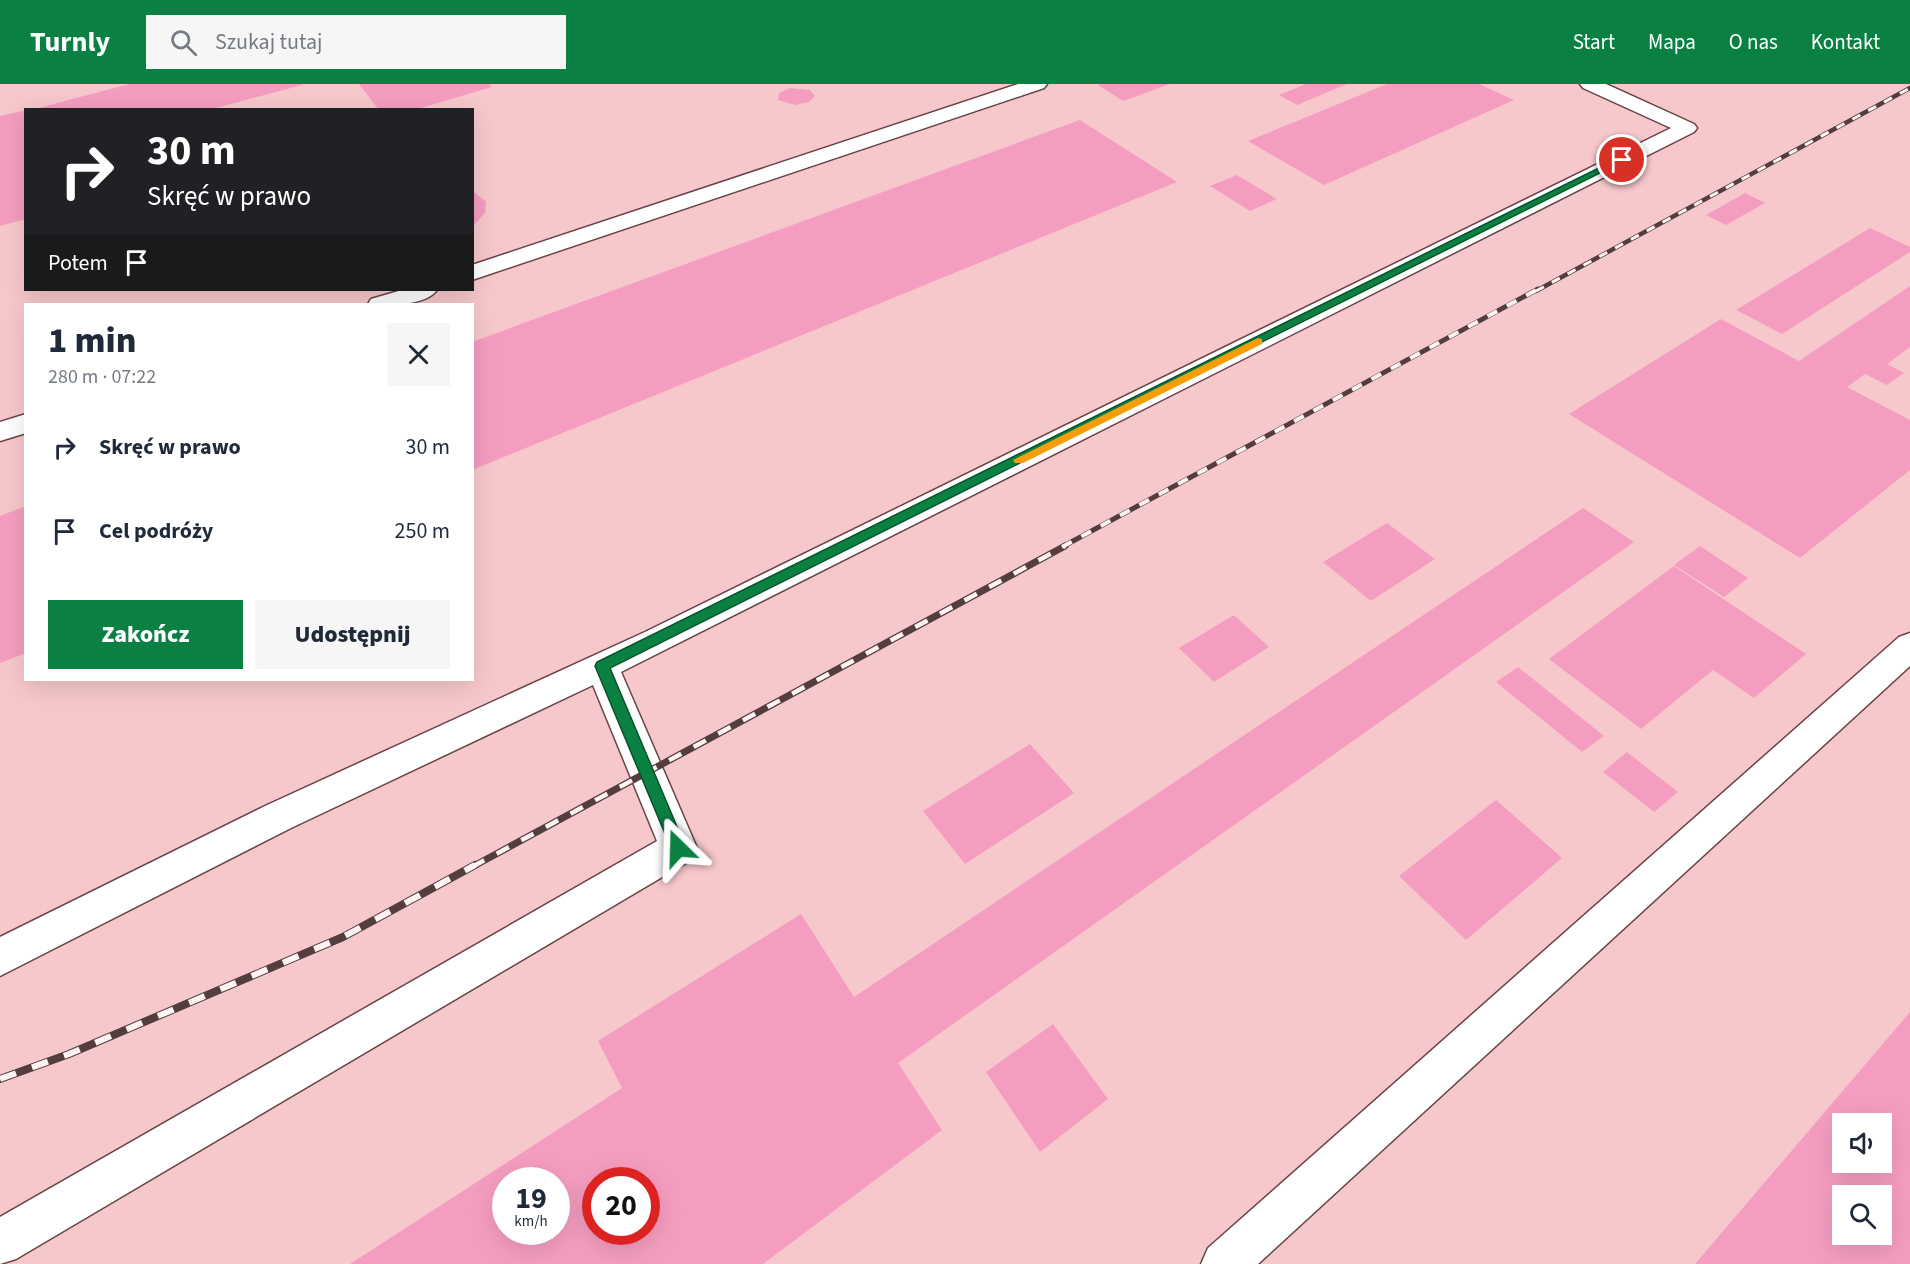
<!DOCTYPE html>
<html lang="pl">
<meta charset="utf-8">
<style>
:root{--surface:#fff;--page:#f6f6f7;--text:#1f2937;--muted:#747a83;--accent:#0b8043}
body{margin:0;font-family:"Source Sans 3",sans-serif;background:var(--page);color:var(--text);height:100vh;display:flex;flex-direction:column;font-size:22px;white-space:nowrap}
*{box-sizing:border-box;margin:0}
p{font-size:20px;color:var(--muted)}
.icon{flex:none;width:33px;height:33px;fill:none;stroke:currentColor;stroke-width:2;stroke-linecap:round;stroke-linejoin:round}
.map{position:relative;flex:1;overflow:hidden}
.panel{position:absolute;left:24px;top:219px;width:450px;height:378px;display:flex;flex-direction:column;background:var(--surface);border-radius:0px;box-shadow:0 6px 24px #0002}
.panel>*{flex:none}
.top-card{position:absolute;left:24px;top:24px;width:450px;height:183px;border-radius:0px;box-shadow:0 6px 24px #0002;background:#202124;color:#fff;overflow:hidden}
.tools{position:absolute;left:1832px;top:1029px;display:grid;gap:12px}
.tools a{display:grid;place-items:center;width:60px;height:60px;border-radius:0px;background:var(--surface);box-shadow:0 6px 24px #0002;font-size:30px}
.speed{position:absolute;left:492px;top:1083px;display:flex;gap:12px;font-size:30px;font-weight:700;text-align:center}
.speed>*{display:grid;place-content:center;width:78px;height:78px;border-radius:50%;background:var(--surface);box-shadow:0 6px 24px #0002;line-height:1}
.speed small{font-size:15px;font-weight:400}
.speed .limit{border:9px solid #d22;background:#fff;color:#111}
.pin{position:absolute;display:grid;place-items:center;width:51px;height:51px;color:#fff;margin:-26px;border:3px solid #fff;border-radius:50%;box-shadow:0 2px 6px #0007}
.me{position:absolute;width:66px;margin:-33px;rotate:338deg;stroke-linejoin:round;filter:drop-shadow(0 0 4px #0008)}
.turn{display:flex;align-items:center;gap:21px;height:126px;padding:0 24px;font-size:27px}
.turn .icon{width:78px;height:78px;stroke-width:2.5}
.turn b{display:block;font-size:42px;line-height:51px}
.then{display:flex;align-items:center;height:57px;padding:0 24px;background:#0003;gap:12px;font-size:22px}
.round{display:grid;place-items:center;flex:none;width:63px;height:63px;border-radius:0px;background:var(--page)}
.headline{display:flex;align-items:center;justify-content:space-between;height:102px;padding:0 24px}
h1{font-size:36px;font-weight:800;line-height:45px}
.action{display:flex;gap:12px;margin-top:auto;padding:12px 24px}
.action a{flex:1;height:69px;border-radius:0px;background:var(--accent);color:#fff;font-size:24px;font-weight:800;line-height:69px;text-align:center}
.action a+a{background:var(--page);color:var(--text)}
ul{padding:0;list-style:none}
li{display:flex;align-items:center;gap:18px;height:84px;padding:0 24px}
li div{flex:1}
li b{display:block;font-size:22px}
li em{font-style:normal}
header{display:flex;align-items:center;gap:36px;box-sizing:border-box;height:84px;padding:0 30px;background:var(--accent);color:#fff}
header strong{font-size:28px}
nav{display:flex;gap:33px;margin-inline-start:auto;font-size:21px}
.search{width:420px;height:54px;background:var(--page);display:flex;align-items:center;gap:15px;box-sizing:border-box;padding:0 21px;border-radius:0px;color:var(--muted);font-size:22px}
.map>svg:first-child{display:block}
</style>
<header>
<strong>Turnly</strong>
<div class="search"><svg class="icon" aria-label="search" viewBox="0 0 24 24"><circle cx="10" cy="10" r="6"/><path d="M15 15l6 6"/></svg>Szukaj tutaj</div>
<nav><a>Start</a><a>Mapa</a><a>O nas</a><a>Kontakt</a></nav>
</header>
<div class="map">
<svg width="1910" height="1180" viewBox="0 0 1910 1180">
<rect width="100%" height="100%" fill="#f7c8cb"/>
<path fill="#f59dc0" fill-rule="evenodd" d="M 129,0 L 302,0 L 302,1 L 208,26 L 31,26 Z
M 359,0 L 489,0 L 492,3 L 414,26 L 379,26 Z
M 1102,0 L 1170,0 L 1123,17 L 1098,1 Z
M 1306,0 L 1347,0 L 1297,21 L 1279,11 Z
M 1387,0 L 1479,0 L 1514,16 L 1324,101 L 1248,57 Z
M 790,4 L 810,6 L 815,12 L 809,18 L 795,21 L 778,16 L 779,9 Z
M 26,26 L 26,135 L 0,142 L 0,32 Z
M 1080,36 L 1177,98 L 472,386 L 472,258 Z
M 1237,91 L 1277,115 L 1250,127 L 1210,102 Z
M 472,106 L 486,118 L 485,129 L 472,143 Z
M 1745,109 L 1765,119 L 1726,141 L 1706,131 Z
M 1870,144 L 1910,163 L 1910,168 L 1782,250 L 1736,226 Z
M 1910,202 L 1910,263 L 1887,280 L 1904,289 L 1887,301 L 1865,290 L 1847,303 L 1910,336 L 1910,386 L 1800,474 L 1569,330 L 1721,235 L 1799,277 Z
M 26,422 L 26,569 L 0,579 L 0,432 Z
M 1583,424 L 1634,458 L 898,979 L 942,1046 L 763,1180 L 350,1180 L 622,1004 L 598,957 L 801,830 L 854,913 ZM 506,1096 L 556,1096 L 556,1148 L 506,1148 ZM 596,1096 L 646,1096 L 646,1148 L 596,1148 Z
M 1387,439 L 1435,475 L 1371,517 L 1323,478 Z
M 1700,462 L 1748,494 L 1724,513 L 1674,481 Z
M 1674,482 L 1806,570 L 1754,614 L 1713,586 L 1641,645 L 1549,575 Z
M 1234,531 L 1269,563 L 1214,598 L 1179,564 Z
M 1518,583 L 1604,652 L 1582,668 L 1496,598 Z
M 1030,660 L 1074,709 L 965,780 L 923,727 Z
M 1627,668 L 1678,708 L 1654,728 L 1603,688 Z
M 1496,716 L 1562,774 L 1466,856 L 1399,792 Z
M 1910,928 L 1910,1180 L 1695,1180 ZM 1842,1040 L 1881,1040 L 1881,1078 L 1842,1078 ZM 1842,1112 L 1881,1112 L 1881,1150 L 1842,1150 Z
M 1053,940 L 1108,1015 L 1040,1068 L 986,988 Z"/>
<g fill="none" stroke-linecap="round" stroke-linejoin="round">
<defs>
<path id="minor" d="M 1018,0 L 1047,0 L 1044,4 L 472,196 L 472,181 Z
M 1580,0 L 1606,0 L 1694,40 L 1697,44 L 1694,48 L 621,588 L 697,764 L 691,776 L 16,1175 L 0,1180 L 0,1133 L 657,757 L 593,601 L 291,744 L 0,892 L 0,853 L 265,722 L 645,548 L 1671,44 L 1583,4 Z
M 402,206 L 437,206 C 426,222 385,222 368,220 L 371,215 Z
M 26,330 L 26,349 L 0,357 L 0,338 Z
M 1910,549 L 1910,582 L 1258,1180 L 1201,1180 L 1208,1164 L 1899,553 Z"/>
</defs>
<use href="#minor" stroke="#694346" stroke-width="3"/>
<use href="#minor" fill="#fff" fill-rule="evenodd"/>
<defs>
<path id="rail-far3" d="M 1536,207 L 1910,4"/>
<path id="rail-far2" d="M 1062,463 L 1538,205"/>
<path id="rail-far1" d="M 472,783 L 1065,462"/>
<path id="rail" d="M 0,995 L 69,970 L 343,853 L 475,781"/>
</defs>
<use href="#rail-far3" stroke="#543d3f" stroke-width="4.5"/>
<use href="#rail-far2" stroke="#543d3f" stroke-width="5"/>
<use href="#rail-far1" stroke="#543d3f" stroke-width="7"/>
<use href="#rail" stroke="#543d3f" stroke-width="8"/>
<use href="#rail-far3" stroke="#fef4f4" stroke-width="3" stroke-dasharray="9" stroke-linecap="butt"/>
<use href="#rail-far2" stroke="#fef4f4" stroke-width="4" stroke-dasharray="11" stroke-linecap="butt"/>
<use href="#rail-far1" stroke="#fef4f4" stroke-width="4.5" stroke-dasharray="14" stroke-linecap="butt"/>
<use href="#rail" stroke="#fef4f4" stroke-width="6" stroke-dasharray="17" stroke-linecap="butt"/>
</g>
<path fill="#0b8043" stroke="#07532c" stroke-width="1.5" d="M 1619,74 L 1626,76 L 610,584 L 686,764 L 684,769 L 678,771 L 673,769 L 595,582 L 597,578 Z"/>
<path fill="#f59e0b" d="M 1258,254 L 1262,255 L 1262,260 L 1023,379 L 1015,379 L 1013,376 Z"/>
</svg>
<div class="tools">
<a><svg class="icon" aria-label="sound" viewBox="0 0 24 24"><path d="M4 9h4l5-4v14l-5-4H4zM17 9q2 3 0 6"/></svg></a>
<a><svg class="icon" aria-label="search" viewBox="0 0 24 24"><circle cx="10" cy="10" r="6"/><path d="M15 15l6 6"/></svg></a>
</div>
<div class="speed"><div>19<small>km/h</small></div><div class="limit">20</div></div>
<div class="pin" style="left:1622px;top:76px;background:#d93025"><svg class="icon" aria-label="arrive" viewBox="0 0 24 24"><path d="M6 21V4h12l-3 4 3 4H6"/></svg></div>
<svg class="me" style="left:678px;top:764px" viewBox="-20 -20 40 40"><path d="M0-17L14 15 0 8-14 15z" fill="#0b8043" stroke="#fff" stroke-width="4"/></svg>
<div class="top-card">
<div class="turn"><svg class="icon" aria-label="right" viewBox="0 0 24 24"><path d="M7 20v-9h11M14 6l5 5-5 5"/></svg><div><b>30 m</b>Skręć w prawo</div></div>
<div class="then">Potem<svg class="icon" aria-label="arrive" viewBox="0 0 24 24"><path d="M6 21V4h12l-3 4 3 4H6"/></svg></div>
</div>
<section class="panel">
<div class="headline"><div><h1>1 min</h1><p>280 m · 07:22</p></div><a class="round"><svg class="icon" aria-label="close" viewBox="0 0 24 24"><path d="M6 6l12 12M18 6L6 18"/></svg></a></div>
<ul>
<li><svg class="icon" aria-label="right" viewBox="0 0 24 24"><path d="M7 20v-9h11M14 6l5 5-5 5"/></svg><div><b>Skręć w prawo</b></div><em>30 m</em></li>
<li><svg class="icon" aria-label="arrive" viewBox="0 0 24 24"><path d="M6 21V4h12l-3 4 3 4H6"/></svg><div><b>Cel podróży</b></div><em>250 m</em></li>
</ul>
<div class="action"><a>Zakończ</a><a>Udostępnij</a></div>
</section>
</div>
